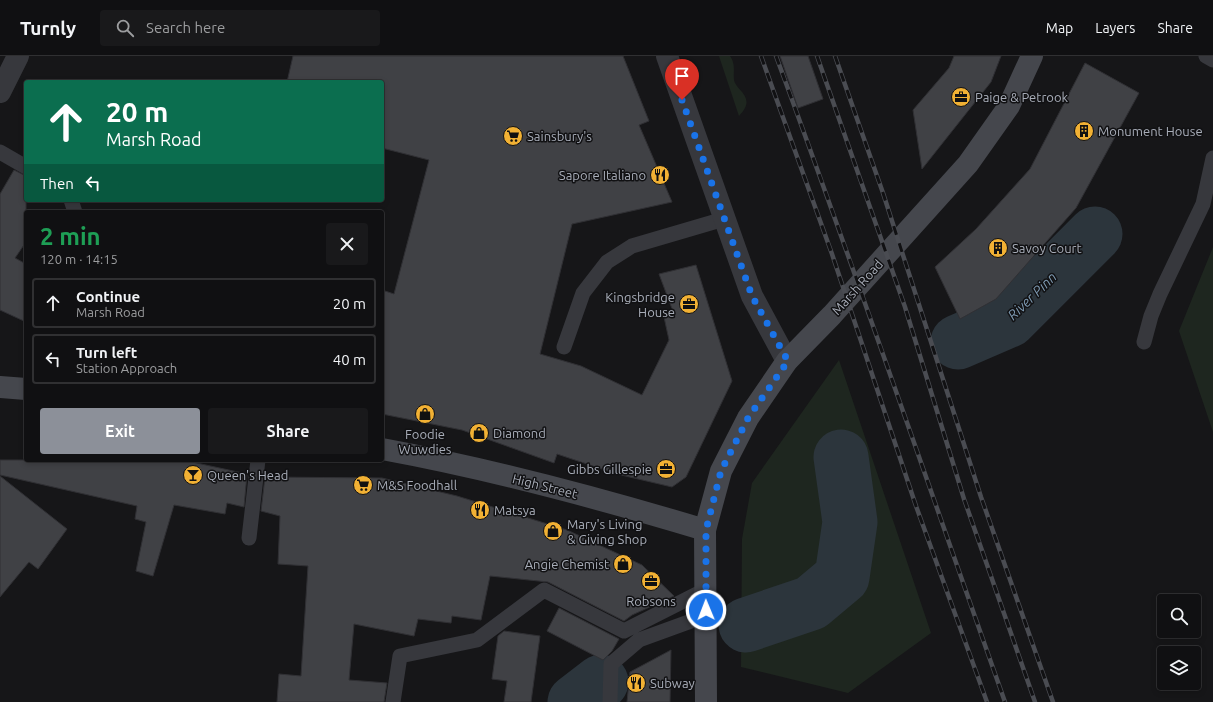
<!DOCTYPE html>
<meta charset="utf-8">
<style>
:root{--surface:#101012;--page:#19191b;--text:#f1f3f6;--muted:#9c9d9f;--line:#303032;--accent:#8c9099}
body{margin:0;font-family:Ubuntu,sans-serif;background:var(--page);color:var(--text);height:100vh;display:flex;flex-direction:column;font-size:15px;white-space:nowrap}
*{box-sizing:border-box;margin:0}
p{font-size:13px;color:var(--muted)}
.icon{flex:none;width:22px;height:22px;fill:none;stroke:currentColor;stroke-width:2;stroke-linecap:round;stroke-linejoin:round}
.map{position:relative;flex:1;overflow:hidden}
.sheet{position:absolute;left:24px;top:154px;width:360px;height:252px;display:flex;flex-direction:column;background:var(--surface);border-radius:4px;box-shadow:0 2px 6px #0003,0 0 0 1px var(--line)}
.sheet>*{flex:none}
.top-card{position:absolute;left:24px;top:24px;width:360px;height:122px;border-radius:4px;box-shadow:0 2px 6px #0003,0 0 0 1px var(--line);background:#0b6e4f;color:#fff;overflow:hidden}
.controls{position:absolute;left:1157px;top:538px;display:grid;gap:8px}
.controls a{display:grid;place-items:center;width:44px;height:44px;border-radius:4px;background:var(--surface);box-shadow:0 2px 6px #0003,0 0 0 1px var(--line);font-size:20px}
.pin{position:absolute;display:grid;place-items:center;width:34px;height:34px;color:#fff;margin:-41px -17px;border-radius:50% 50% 50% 0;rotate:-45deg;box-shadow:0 0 4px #0007}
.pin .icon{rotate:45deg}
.me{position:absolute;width:44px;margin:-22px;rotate:359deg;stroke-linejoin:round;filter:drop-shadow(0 0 3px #0008)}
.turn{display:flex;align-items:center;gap:14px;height:84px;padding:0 16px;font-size:18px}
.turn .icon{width:52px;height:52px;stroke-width:2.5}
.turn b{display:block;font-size:28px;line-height:34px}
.then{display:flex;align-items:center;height:38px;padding:0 16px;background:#0003;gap:8px;font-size:15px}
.round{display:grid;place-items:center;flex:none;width:42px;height:42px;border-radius:4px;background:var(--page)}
.headline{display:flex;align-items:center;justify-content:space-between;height:68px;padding:0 16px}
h1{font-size:24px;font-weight:700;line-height:30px;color:#1e9e55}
.cta{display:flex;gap:8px;margin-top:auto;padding:8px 16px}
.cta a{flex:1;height:46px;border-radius:4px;background:var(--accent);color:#fff;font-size:16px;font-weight:700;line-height:46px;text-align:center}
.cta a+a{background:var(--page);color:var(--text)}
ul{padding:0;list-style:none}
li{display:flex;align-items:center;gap:12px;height:50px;margin:0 8px 6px;padding:0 8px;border:2px solid var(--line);border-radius:4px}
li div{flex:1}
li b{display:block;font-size:15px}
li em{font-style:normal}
header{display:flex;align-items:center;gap:24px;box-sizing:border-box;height:56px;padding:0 20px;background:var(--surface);border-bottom:1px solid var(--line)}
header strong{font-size:19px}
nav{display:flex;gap:22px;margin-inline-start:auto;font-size:14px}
.search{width:280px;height:36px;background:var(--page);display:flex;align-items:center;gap:10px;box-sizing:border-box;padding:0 14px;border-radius:4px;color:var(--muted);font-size:15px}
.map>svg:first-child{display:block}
</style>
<header>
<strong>Turnly</strong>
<div class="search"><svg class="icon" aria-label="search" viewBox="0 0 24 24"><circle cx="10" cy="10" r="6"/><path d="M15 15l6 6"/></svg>Search here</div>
<nav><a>Map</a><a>Layers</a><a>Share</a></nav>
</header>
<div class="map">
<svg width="1213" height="646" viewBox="0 0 1213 646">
<rect width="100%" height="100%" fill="#161618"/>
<path fill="#1e261f" d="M 719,0 L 730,0 C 736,9 733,15 734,24 C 735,34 758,41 739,60 Z
M 1213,191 L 1213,376 L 1179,275 Z
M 839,304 L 931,577 L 848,637 L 741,611 L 742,483 L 752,427 Z"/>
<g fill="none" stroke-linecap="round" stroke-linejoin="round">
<path stroke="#2c353c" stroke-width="55" d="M 958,286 L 1009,264 L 1095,178
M 746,569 L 811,547 L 842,521 L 850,466 L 841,401
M 575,646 L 601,626"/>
</g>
<path fill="#404145" stroke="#303034" d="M 293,0 L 623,0 L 649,65 L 639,69 L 672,146 L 572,168 L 540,298 L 581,310 L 642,339 L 669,284 L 664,261 L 674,258 L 659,218 L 696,209 L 732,325 L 686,421 L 672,431 L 617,418 L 557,398 L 554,407 L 462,374 L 382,358 L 382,234 L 394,238 L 429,104 L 382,92 L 382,26 L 287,26 Z
M 780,0 L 808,0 L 823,43 L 798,52 Z
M 954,0 L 1001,0 L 991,26 L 922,113 L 913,54 L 949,12 Z
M 1085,7 L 1139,37 L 1076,152 L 996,243 L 960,263 L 935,211 L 976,173 L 1030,113 Z
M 14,114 L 26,120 L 26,186 L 15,202 L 26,208 L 26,266 L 0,254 L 0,138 Z
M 0,404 L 183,404 L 247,418 L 244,451 L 227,447 L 225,458 L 174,449 L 153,520 L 136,515 L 146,466 L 135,463 L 137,450 L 0,419 Z
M 0,420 L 67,473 L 38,513 L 29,506 L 0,541 Z
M 265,421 L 382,422 L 457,440 L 567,474 L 642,509 L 674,540 L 632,559 L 624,565 L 548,526 L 490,520 L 481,564 L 452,560 L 451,567 L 418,563 L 414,580 L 354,568 L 349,624 L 387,627 L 384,646 L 277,646 L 279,618 L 301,620 L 308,510 L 278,508 L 280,460 L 261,455 Z
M 559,552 L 619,583 L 612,595 L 603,604 L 547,575 Z
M 504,575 L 540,580 L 531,646 L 504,646 L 507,625 L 492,623 L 498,580 Z
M 671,594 L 670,646 L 627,646 L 630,616 Z"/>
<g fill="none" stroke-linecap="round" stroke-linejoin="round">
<path stroke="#37383d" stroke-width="15" d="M 1206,0 L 1213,4
M 0,96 L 26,111
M 71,144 L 75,156
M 1144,286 L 1151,260 L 1160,238 L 1203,148 L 1213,102
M 564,291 L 583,237 L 607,206 L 632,190 L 724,163
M 249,482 L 258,404
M 393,646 L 400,600 L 477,584 L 544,534 L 624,575 L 705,534
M 610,646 L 611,608 L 639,584 L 705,560"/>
<path stroke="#37383d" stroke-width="22" d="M 667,0 L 752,240 L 787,305
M 0,36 L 18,0"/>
<path stroke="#45474d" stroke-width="22" d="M 0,331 L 26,333
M 382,393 C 491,413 599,442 705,474
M 706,646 L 705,474 L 721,415 L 748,362 L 787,305 L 832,259 L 968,108 L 1009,50 L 1032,0"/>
<defs>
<path id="rail" d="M 761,0 L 832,198 L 916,450 L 987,646
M 776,0 C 855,214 929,431 1005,646
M 817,0 L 905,251 L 964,443 L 1035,646
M 835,0 L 883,137 L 981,441 L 1053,646"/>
</defs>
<use href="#rail" stroke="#4a4c52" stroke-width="4.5"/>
<use href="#rail" stroke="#111113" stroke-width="3" stroke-dasharray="9" stroke-linecap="butt"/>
</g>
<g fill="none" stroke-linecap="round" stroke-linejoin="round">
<path stroke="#1a73e8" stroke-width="7" stroke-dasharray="0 12.6" d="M 682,44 L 752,240 L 788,305 L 748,362 L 721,415 L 706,474 L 706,554"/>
</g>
<defs>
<symbol id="office-disc" viewBox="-11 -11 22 22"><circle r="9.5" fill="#f2b134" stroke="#111113"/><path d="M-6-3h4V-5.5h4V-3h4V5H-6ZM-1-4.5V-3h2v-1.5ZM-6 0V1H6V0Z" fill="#111"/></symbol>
<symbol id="building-disc" viewBox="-11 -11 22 22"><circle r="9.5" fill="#f2b134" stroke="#111113"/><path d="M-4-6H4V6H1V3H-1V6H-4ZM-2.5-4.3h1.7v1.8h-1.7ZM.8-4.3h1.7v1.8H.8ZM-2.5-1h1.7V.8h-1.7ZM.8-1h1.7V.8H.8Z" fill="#111"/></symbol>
<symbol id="supermarket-disc" viewBox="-11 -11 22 22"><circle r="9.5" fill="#f2b134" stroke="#111113"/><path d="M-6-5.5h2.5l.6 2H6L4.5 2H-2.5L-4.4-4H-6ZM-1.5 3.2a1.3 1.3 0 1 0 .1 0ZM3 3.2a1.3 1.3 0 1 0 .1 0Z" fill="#111"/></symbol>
<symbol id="restaurant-disc" viewBox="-11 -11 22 22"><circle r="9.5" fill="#f2b134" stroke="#111113"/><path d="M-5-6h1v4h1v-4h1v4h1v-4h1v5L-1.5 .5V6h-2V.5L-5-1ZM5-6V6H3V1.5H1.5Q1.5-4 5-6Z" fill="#111"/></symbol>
<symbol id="shop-disc" viewBox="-11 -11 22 22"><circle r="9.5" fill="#f2b134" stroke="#111113"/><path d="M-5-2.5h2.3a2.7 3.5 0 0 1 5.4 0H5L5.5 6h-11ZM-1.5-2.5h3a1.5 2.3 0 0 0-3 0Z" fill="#111"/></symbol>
<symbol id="bar-disc" viewBox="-11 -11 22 22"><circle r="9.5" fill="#f2b134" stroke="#111113"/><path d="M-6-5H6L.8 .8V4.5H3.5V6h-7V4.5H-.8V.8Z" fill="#111"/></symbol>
</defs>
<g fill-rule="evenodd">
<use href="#office-disc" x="950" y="30" width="22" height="22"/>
<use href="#building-disc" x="1073" y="64" width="22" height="22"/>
<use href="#supermarket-disc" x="502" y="69" width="22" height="22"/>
<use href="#restaurant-disc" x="649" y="108" width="22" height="22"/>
<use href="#building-disc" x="987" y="181" width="22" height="22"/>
<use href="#office-disc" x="678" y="237" width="22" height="22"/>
<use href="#shop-disc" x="414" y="347" width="22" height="22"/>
<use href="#shop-disc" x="468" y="366" width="22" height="22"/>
<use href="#office-disc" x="655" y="402" width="22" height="22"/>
<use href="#bar-disc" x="182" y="408" width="22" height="22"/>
<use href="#supermarket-disc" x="352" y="418" width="22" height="22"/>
<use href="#restaurant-disc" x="469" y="443" width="22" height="22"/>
<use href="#shop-disc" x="542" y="464" width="22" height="22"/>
<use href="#shop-disc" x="612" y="497" width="22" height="22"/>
<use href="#office-disc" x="640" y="514" width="22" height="22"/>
<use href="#restaurant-disc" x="625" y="616" width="22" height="22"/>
</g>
<g text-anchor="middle" stroke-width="3" stroke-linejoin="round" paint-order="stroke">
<g font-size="13" fill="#a8adb8" stroke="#111113" text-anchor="start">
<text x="975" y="46">Paige &amp; Petrook</text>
<text x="1098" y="80">Monument House</text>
<text x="527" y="85">Sainsbury's</text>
<text x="646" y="124" text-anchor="end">Sapore Italiano</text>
<text x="1012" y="197">Savoy Court</text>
<text x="675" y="246" text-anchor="end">Kingsbridge<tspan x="675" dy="15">House</tspan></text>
<text x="493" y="382">Diamond</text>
<text x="425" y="383" text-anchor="middle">Foodie<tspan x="425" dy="15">Wuwdies</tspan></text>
<text x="652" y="418" text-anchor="end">Gibbs Gillespie</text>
<text x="207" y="424">Queen's Head</text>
<text x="377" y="434">M&amp;S Foodhall</text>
<text x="494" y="459">Matsya</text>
<text x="567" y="473">Mary's Living<tspan x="567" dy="15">&amp; Giving Shop</tspan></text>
<text x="609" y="513" text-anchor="end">Angie Chemist</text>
<text x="651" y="550" text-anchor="middle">Robsons</text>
<text x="650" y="632">Subway</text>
</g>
<g font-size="13" fill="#a8adb8" stroke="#111113">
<text transform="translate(857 231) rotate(-48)" y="5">Marsh Road</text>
<text transform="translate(545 430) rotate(14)" y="5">High Street</text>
</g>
<g font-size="14" font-style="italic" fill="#7f9bb3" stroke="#111113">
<text transform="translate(1032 240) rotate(-44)" y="5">River Pinn</text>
</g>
</g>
</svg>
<div class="controls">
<a><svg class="icon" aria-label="search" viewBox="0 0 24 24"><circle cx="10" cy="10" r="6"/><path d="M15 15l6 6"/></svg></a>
<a><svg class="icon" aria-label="layers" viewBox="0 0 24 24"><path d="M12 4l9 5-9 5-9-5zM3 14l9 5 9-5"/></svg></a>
</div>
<div class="pin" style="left:682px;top:44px;background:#d93025"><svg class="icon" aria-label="arrive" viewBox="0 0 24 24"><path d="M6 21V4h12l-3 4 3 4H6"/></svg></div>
<svg class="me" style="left:706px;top:554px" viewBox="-20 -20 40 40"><circle r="17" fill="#1a73e8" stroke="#fff" stroke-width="3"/><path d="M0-11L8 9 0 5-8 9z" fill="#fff"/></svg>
<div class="top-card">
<div class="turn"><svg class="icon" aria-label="ahead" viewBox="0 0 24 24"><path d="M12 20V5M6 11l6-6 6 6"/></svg><div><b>20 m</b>Marsh Road</div></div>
<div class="then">Then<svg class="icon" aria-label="left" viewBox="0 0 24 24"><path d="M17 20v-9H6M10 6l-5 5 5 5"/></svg></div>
</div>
<section class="sheet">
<div class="headline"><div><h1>2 min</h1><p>120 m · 14:15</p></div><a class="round"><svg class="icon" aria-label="close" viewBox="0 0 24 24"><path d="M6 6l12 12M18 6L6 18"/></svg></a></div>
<ul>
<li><svg class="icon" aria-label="ahead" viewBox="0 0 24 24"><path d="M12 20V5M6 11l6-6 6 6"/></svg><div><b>Continue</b><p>Marsh Road</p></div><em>20 m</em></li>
<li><svg class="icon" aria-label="left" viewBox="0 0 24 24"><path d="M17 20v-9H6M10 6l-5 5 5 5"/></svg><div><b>Turn left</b><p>Station Approach</p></div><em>40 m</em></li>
</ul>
<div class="cta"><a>Exit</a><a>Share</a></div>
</section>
</div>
